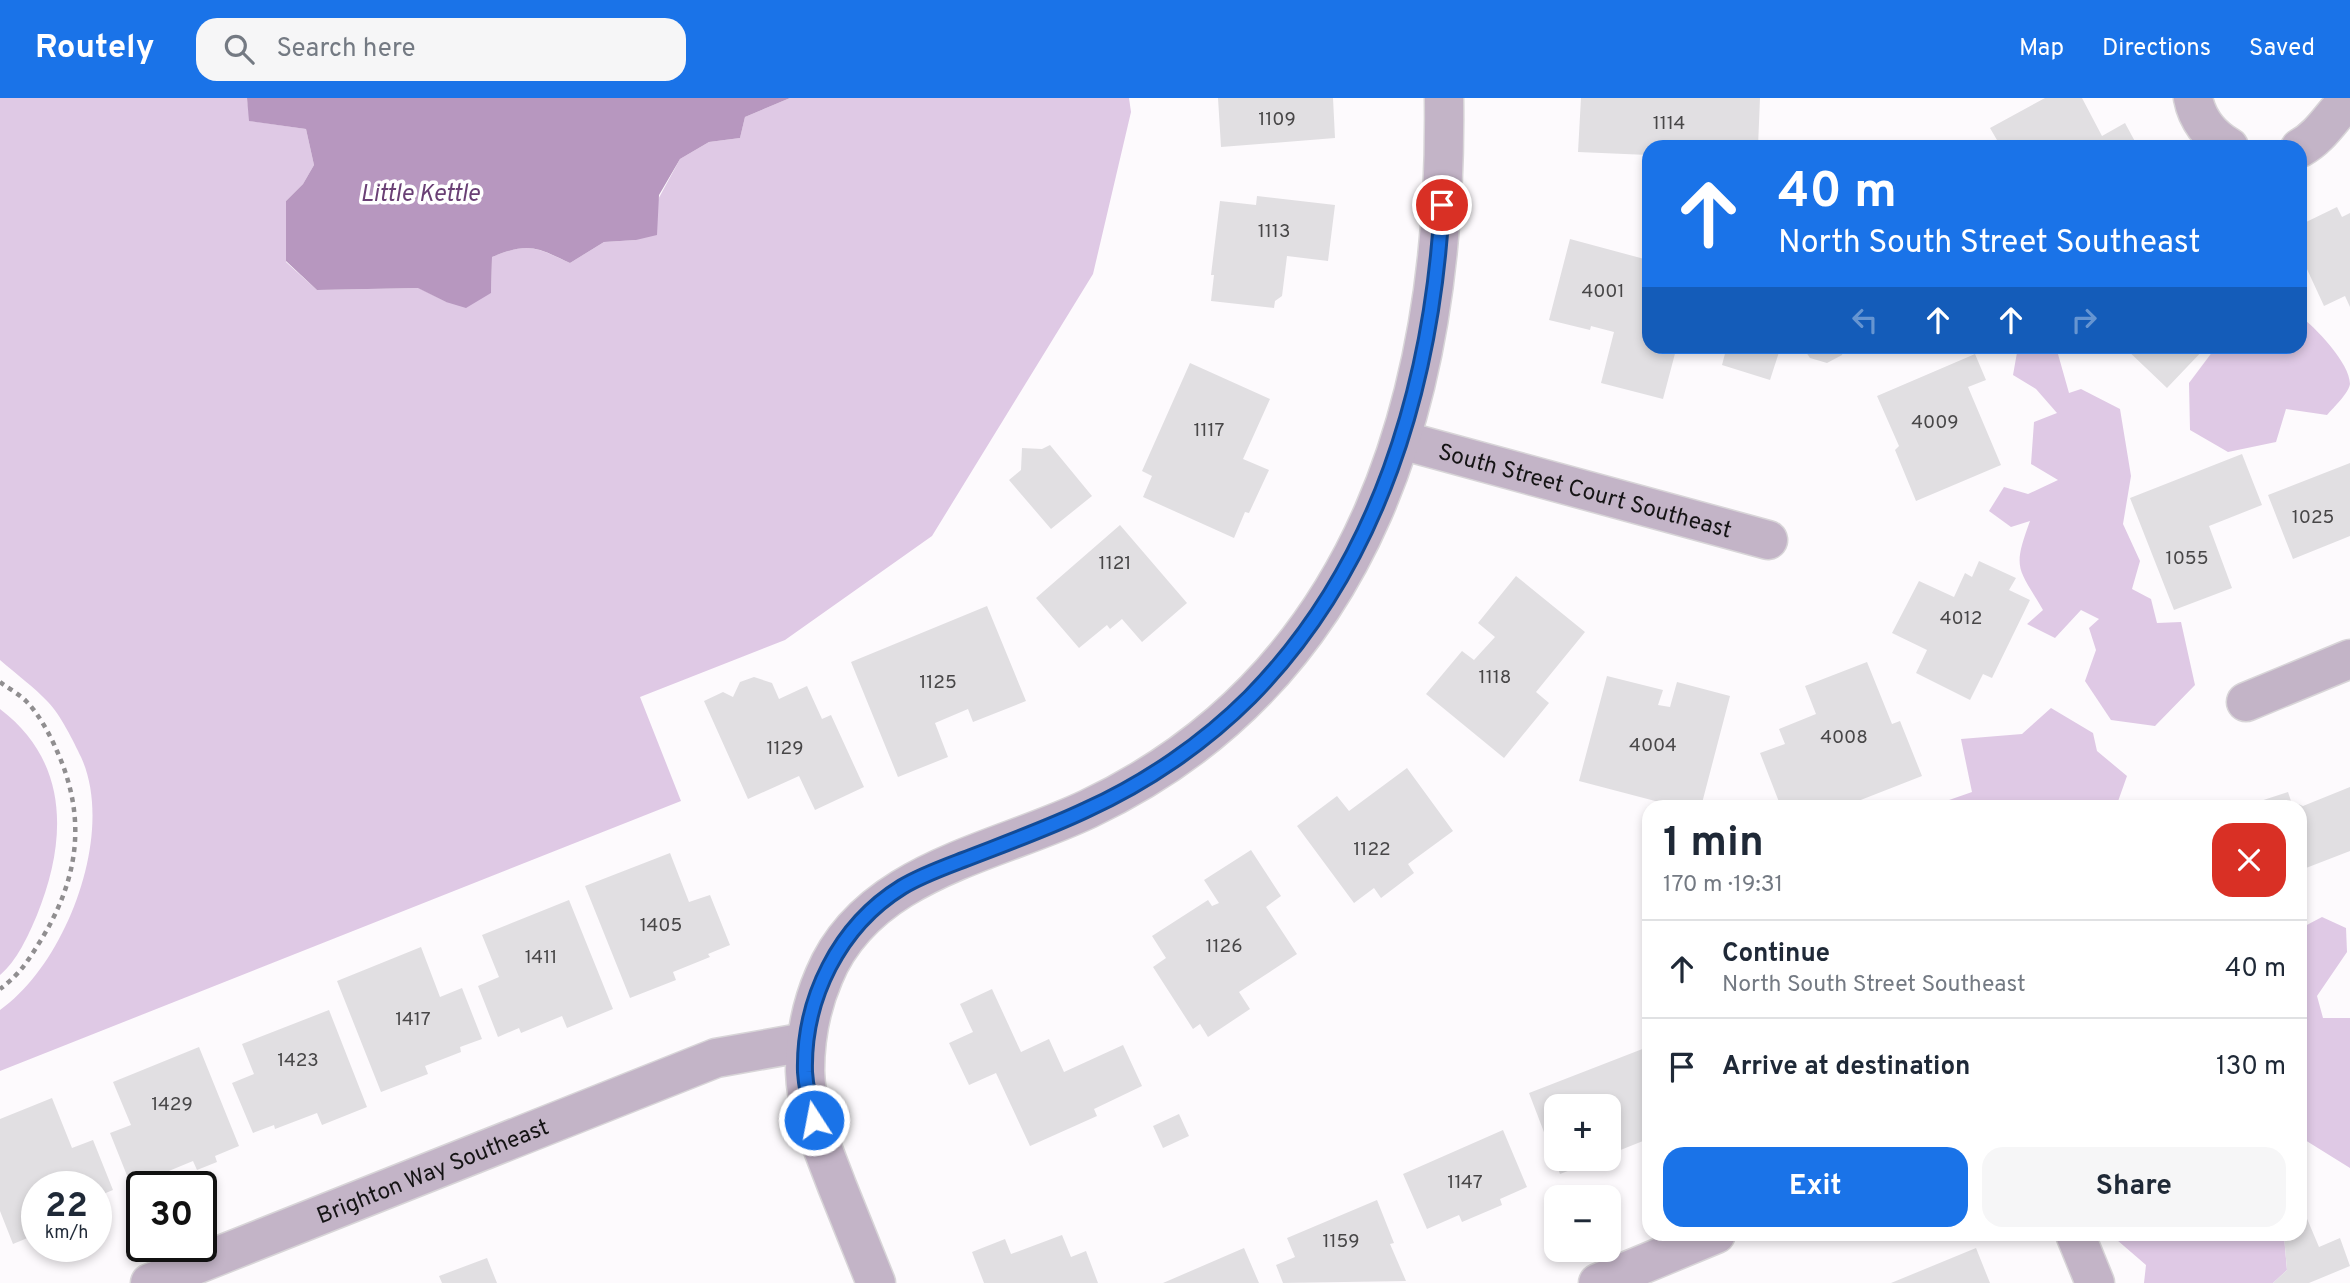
<!DOCTYPE html>
<meta charset="utf-8">
<style>
:root{--surface:#fff;--page:#f6f6f7;--text:#1f2937;--muted:#747a83;--line:#e0e1e3;--accent:#1a73e8}
body{margin:0;font-family:Overpass,sans-serif;background:var(--page);color:var(--text);height:100vh;display:flex;flex-direction:column;font-size:26px;white-space:nowrap}
*{box-sizing:border-box;margin:0}
p{font-size:23px;color:var(--muted)}
.icon{flex:none;width:38px;height:38px;fill:none;stroke:currentColor;stroke-width:2;stroke-linecap:round;stroke-linejoin:round}
.map{position:relative;flex:1;overflow:hidden}
.side{position:absolute;left:1642px;top:702px;width:665px;height:441px;display:flex;flex-direction:column;background:var(--surface);border-radius:21px;box-shadow:0 4px 10px #0003}
.side>*{flex:none}
.banner{position:absolute;left:1642px;top:42px;width:665px;height:214px;border-radius:21px;box-shadow:0 4px 10px #0003;background:#1a73e8;color:#fff;overflow:hidden}
.controls{position:absolute;left:1544px;top:996px;display:grid;gap:14px}
.controls a{display:grid;place-items:center;width:77px;height:77px;border-radius:14px;background:var(--surface);box-shadow:0 4px 10px #0003;font-size:35px}
.speed{position:absolute;left:21px;top:1073px;display:flex;gap:14px;font-size:35px;font-weight:700;text-align:center}
.speed>*{display:grid;place-content:center;width:91px;height:91px;border-radius:50%;background:var(--surface);box-shadow:0 4px 10px #0003;line-height:1}
.speed small{font-size:18px;font-weight:400}
.speed .limit{border:4px solid #111;border-radius:10px;background:#fff;color:#111}
.pin{position:absolute;display:grid;place-items:center;width:60px;height:60px;color:#fff;margin:-30px;border:4px solid #fff;border-radius:50%;box-shadow:0 2px 7px #0007}
.me{position:absolute;width:77px;margin:-38px;rotate:349deg;stroke-linejoin:round;filter:drop-shadow(0 0 5px #0008)}
.turn{display:flex;align-items:center;gap:24px;height:147px;padding:0 21px;font-size:32px}
.turn .icon{width:91px;height:91px;stroke-width:2.5}
.turn b{display:block;font-size:49px;line-height:60px}
.lanes{display:flex;align-items:center;height:66px;padding:0 21px;background:#0003;justify-content:center;gap:35px;direction:ltr}
.lanes .off{opacity:.35}
.round{display:grid;place-items:center;flex:none;width:74px;height:74px;border-radius:21px;background:var(--page)}
.overview{display:flex;align-items:center;justify-content:space-between;height:119px;padding:0 21px}
h1{font-size:42px;font-weight:700;line-height:52px}
.cta{display:flex;gap:14px;margin-top:auto;padding:14px 21px}
.cta a{flex:1;height:80px;border-radius:21px;background:var(--accent);color:#fff;font-size:28px;font-weight:700;line-height:80px;text-align:center}
.cta a+a{background:var(--page);color:var(--text)}
ul{padding:0;list-style:none}
li{display:flex;align-items:center;gap:21px;height:98px;padding:0 21px;border-top:2px solid var(--line)}
li div{flex:1}
li b{display:block;font-size:26px}
li em{font-style:normal}
header{display:flex;align-items:center;gap:42px;box-sizing:border-box;height:98px;padding:0 35px;background:var(--accent);color:#fff}
header strong{font-size:33px}
nav{display:flex;gap:38px;margin-inline-start:auto;font-size:24px}
.search{width:490px;height:63px;background:var(--page);display:flex;align-items:center;gap:18px;box-sizing:border-box;padding:0 24px;border-radius:21px;color:var(--muted);font-size:26px}
.map>svg:first-child{display:block}
</style>
<header>
<strong>Routely</strong>
<div class="search"><svg class="icon" aria-label="search" viewBox="0 0 24 24"><circle cx="10" cy="10" r="6"/><path d="M15 15l6 6"/></svg>Search here</div>
<nav><a>Map</a><a>Directions</a><a>Saved</a></nav>
</header>
<div class="map">
<svg width="2350" height="1185" viewBox="0 0 2350 1185">
<rect width="100%" height="100%" fill="#fdfafd"/>
<path fill="#dfc9e5" d="M 0,0 L 247,0 L 250,23 L 306,31 L 314,67 L 303,86 L 286,103 L 286,164 L 317,192 L 419,190 L 446,204 L 491,195 L 492,159 C 529,144 535,149 570,165 L 604,144 L 636,142 L 680,61 L 709,44 L 740,40 L 745,19 L 790,0 L 1129,0 L 1131,14 L 1093,176 L 932,438 L 785,542 L 640,599 L 681,703 L 0,973 L 0,912 C 66,866 116,735 81,659 C 74,644 60,616 48,604 C 34,589 16,576 0,562 Z
M 2300,218 C 2315,229 2350,265 2350,286 C 2348,296 2334,309 2327,317 L 2286,311 L 2276,344 L 2228,354 L 2190,332 L 2189,285 L 2216,249 L 2300,248 Z
M 2018,249 L 2056,249 L 2069,295 L 2081,291 L 2120,311 L 2131,378 L 2123,426 L 2140,463 L 2132,491 L 2151,501 L 2157,525 L 2181,524 L 2195,587 L 2155,628 L 2111,622 L 2085,583 L 2096,552 L 2089,530 L 2099,521 L 2081,512 L 2055,540 L 2027,526 L 2043,512 C 2018,469 2012,472 2030,423 L 2011,429 L 1989,413 L 2004,389 L 2028,396 L 2058,382 L 2031,366 L 2034,324 L 2057,315 L 2036,291 L 2013,277 Z
M 2051,610 L 2093,635 L 2097,653 L 2127,678 L 2116,709 L 1929,709 L 1972,694 L 1961,641 L 2022,636 Z
M 0,611 C 70,664 67,743 37,817 C 28,838 17,863 0,877 Z
M 2300,755 L 2306,770 L 2303,829 L 2322,819 L 2346,830 L 2347,854 L 2317,898 L 2323,920 L 2350,920 L 2350,1070 L 2305,1042 L 2304,1001 L 2300,997 Z
M 2121,1136 L 2282,1136 L 2284,1138 L 2287,1172 L 2273,1185 L 2144,1185 L 2146,1167 L 2117,1142 Z"/>
<path fill="#b797bf" d="M 247,0 L 790,0 L 745,19 L 740,40 L 709,44 L 680,61 L 659,97 L 657,137 L 636,142 L 604,144 L 570,165 C 536,149 529,144 492,159 L 491,195 L 466,210 L 446,204 L 418,190 L 317,192 L 286,163 L 286,103 L 303,86 L 314,67 L 306,31 L 249,23 Z"/>
<path fill="#e1dfe2" d="M 1218,0 L 1333,0 L 1335,40 L 1221,49 Z
M 1581,0 L 1760,0 L 1758,49 L 1648,49 L 1648,57 L 1578,54 Z
M 2045,0 L 2082,0 L 2102,38 L 2125,25 L 2138,49 L 2001,49 L 1990,30 Z
M 1257,98 L 1335,107 L 1328,163 L 1287,158 L 1282,198 L 1275,203 L 1274,210 L 1211,203 L 1214,177 L 1211,177 L 1220,103 L 1256,107 Z
M 2337,109 L 2342,119 L 2350,115 L 2350,209 L 2345,198 L 2324,208 L 2300,156 L 2300,127 Z
M 1570,141 L 1648,162 L 1648,248 L 1677,248 L 1663,301 L 1601,285 L 1614,234 L 1591,228 L 1590,232 L 1549,222 Z
M 1727,248 L 1781,248 L 1770,282 L 1722,267 Z
M 1802,248 L 1845,248 L 1842,257 L 1827,265 L 1810,260 Z
M 2123,248 L 2207,248 L 2167,290 Z
M 1975,256 L 1986,282 L 1968,289 L 2001,367 L 1916,403 L 1895,352 L 1899,348 L 1877,298 Z
M 1190,265 L 1270,301 L 1243,361 L 1269,372 L 1249,415 L 1245,414 L 1234,440 L 1143,399 L 1152,378 L 1142,373 Z
M 1050,347 L 1092,398 L 1051,431 L 1009,382 L 1021,372 L 1022,350 L 1042,351 Z
M 2242,356 L 2262,407 L 2209,428 L 2232,490 L 2174,512 L 2130,400 Z
M 2350,365 L 2350,438 L 2293,461 L 2268,397 Z
M 1120,427 L 1187,505 L 1142,544 L 1122,521 L 1110,531 L 1107,527 L 1079,550 L 1036,500 Z
M 1979,463 L 2016,480 L 2009,492 L 2030,502 L 1992,580 L 1983,576 L 1970,602 L 1916,575 L 1927,552 L 1892,535 L 1919,483 L 1954,499 L 1965,475 L 1972,479 Z
M 1516,478 L 1585,534 L 1536,594 L 1549,605 L 1504,660 L 1426,596 L 1462,553 L 1474,562 L 1495,539 L 1478,525 Z
M 987,508 L 1026,603 L 973,624 L 968,611 L 935,625 L 948,659 L 898,679 L 851,564 Z
M 1867,564 L 1892,626 L 1900,623 L 1922,678 L 1853,705 L 1851,709 L 1781,709 L 1760,655 L 1785,646 L 1779,631 L 1816,616 L 1805,588 Z
M 1607,578 L 1663,592 L 1658,607 L 1670,609 L 1677,584 L 1730,598 L 1701,709 L 1678,709 L 1579,683 Z
M 754,579 L 772,585 L 779,601 L 807,588 L 822,621 L 831,617 L 864,689 L 815,712 L 799,678 L 748,701 L 704,603 L 723,594 L 733,599 L 740,584 Z
M 1407,670 L 1453,733 L 1408,766 L 1414,775 L 1381,800 L 1374,790 L 1354,805 L 1297,728 L 1337,698 L 1349,713 Z
M 2350,689 L 2350,753 L 2306,770 L 2300,755 L 2300,709 L 2242,709 L 2288,694 L 2291,703 L 2303,708 Z
M 1251,752 L 1281,798 L 1266,809 L 1297,856 L 1239,894 L 1250,911 L 1208,939 L 1200,926 L 1193,931 L 1153,869 L 1166,860 L 1152,838 L 1208,802 L 1212,808 L 1219,805 L 1204,782 Z
M 670,755 L 689,804 L 710,797 L 730,847 L 708,856 L 710,859 L 673,874 L 676,882 L 630,900 L 585,788 Z
M 569,802 L 613,911 L 567,930 L 562,918 L 521,935 L 519,930 L 498,939 L 478,888 L 499,879 L 482,837 Z
M 421,849 L 440,899 L 462,890 L 482,941 L 460,949 L 461,954 L 425,968 L 428,976 L 381,994 L 337,883 Z
M 992,891 L 1021,954 L 1049,941 L 1064,974 L 1123,947 L 1142,988 L 1094,1011 L 1097,1018 L 1030,1048 L 996,975 L 969,987 L 949,945 L 973,934 L 960,906 Z
M 329,912 L 367,1009 L 322,1027 L 317,1015 L 275,1031 L 274,1027 L 253,1035 L 232,985 L 254,976 L 242,946 Z
M 199,949 L 239,1048 L 215,1058 L 217,1064 L 197,1072 L 193,1063 L 152,1080 L 150,1077 L 130,1085 L 110,1035 L 131,1027 L 113,984 Z
M 1645,950 L 1648,960 L 1648,1041 L 1608,1057 L 1608,1008 L 1556,1008 L 1556,1060 L 1599,1061 L 1560,1076 L 1529,995 Z
M 52,1000 L 72,1050 L 93,1042 L 113,1092 L 96,1099 L 96,1088 L 37,1088 L 37,1136 L 13,1146 L 0,1113 L 0,1021 Z
M 1179,1016 L 1189,1038 L 1163,1050 L 1153,1028 Z
M 1503,1032 L 1527,1089 L 1500,1101 L 1502,1107 L 1462,1124 L 1459,1117 L 1427,1131 L 1403,1076 Z
M 1377,1102 L 1394,1145 L 1390,1146 L 1406,1183 L 1283,1185 L 1276,1167 L 1295,1159 L 1287,1140 Z
M 2300,1104 L 2319,1149 L 2340,1140 L 2350,1168 L 2309,1185 L 2273,1185 L 2287,1172 L 2284,1138 L 2282,1136 L 2300,1136 Z
M 1062,1137 L 1071,1159 L 1086,1153 L 1098,1185 L 984,1185 L 972,1154 L 1005,1141 L 1011,1156 Z
M 1244,1150 L 1259,1185 L 1163,1185 Z
M 1976,1150 L 1990,1185 L 1891,1185 Z
M 487,1160 L 497,1185 L 442,1185 L 439,1178 Z"/>
<g fill="none" stroke-linecap="round" stroke-linejoin="round">
<defs>
<g id="minor">
<path d="M 2193,0 C 2197,21 2210,38 2229,49"/>
<path d="M 2300,50 C 2322,38 2332,17 2350,0"/>
<path id="s1" d="M 1401,342 L 1768,442"/>
<path d="M 2246,604 L 2350,561"/>
<path d="M 2075,1136 L 2095,1185"/>
<path id="s2" d="M 150,1185 L 716,960 L 806,944"/>
<path d="M 876,1185 C 863,1153 850,1120 837,1088 C 823,1051 806,1013 805,973 C 805,941 811,908 824,878 C 867,773 996,755 1088,711 C 1370,577 1448,290 1444,0"/>
<path d="M 1598,1185 L 1716,1136"/>
</g>
</defs>
<use href="#minor" stroke="#d8d5d8" stroke-width="41"/>
<path stroke="#908e90" stroke-width="4.5" stroke-dasharray="5 5" stroke-linecap="butt" d="M 0,584 C 8,590 19,596 26,603 C 39,616 50,637 57,653 C 87,720 79,780 41,842 C 27,864 21,875 0,891"/>
<use href="#minor" stroke="#c3b4c7" stroke-width="38"/>
</g>
<g fill="none" stroke-linecap="round" stroke-linejoin="round">
<defs>
<path id="route" d="M 814,1022 C 810,1007 806,990 805,974 C 803,901 839,828 902,789 C 920,778 942,770 963,762 C 1004,746 1046,731 1086,712 C 1146,685 1204,645 1250,599 C 1379,468 1432,286 1442,107"/>
</defs>
<use href="#route" stroke="#114b97" stroke-width="18"/>
<use href="#route" stroke="#1a73e8" stroke-width="12"/>
</g>
<g text-anchor="middle" stroke-width="7" stroke-linejoin="round" paint-order="stroke">
<g font-size="19" fill="#484748">
<text x="1277" y="27">1109</text>
<text x="1669" y="31">1114</text>
<text x="1274" y="139">1113</text>
<text x="1603" y="199">4001</text>
<text x="1935" y="330">4009</text>
<text x="1209" y="338">1117</text>
<text x="2313" y="425">1025</text>
<text x="2187" y="466">1055</text>
<text x="1115" y="471">1121</text>
<text x="1961" y="526">4012</text>
<text x="1495" y="585">1118</text>
<text x="938" y="590">1125</text>
<text x="1844" y="645">4008</text>
<text x="1653" y="653">4004</text>
<text x="785" y="656">1129</text>
<text x="1372" y="757">1122</text>
<text x="661" y="833">1405</text>
<text x="1224" y="854">1126</text>
<text x="541" y="865">1411</text>
<text x="413" y="927">1417</text>
<text x="298" y="968">1423</text>
<text x="172" y="1012">1429</text>
<text x="1465" y="1090">1147</text>
<text x="1341" y="1149">1159</text>
</g>
<g font-size="23" fill="#151415" stroke="#fff">
<text dy="8" stroke="none"><textPath href="#s1" startOffset="191">South Street Court Southeast</textPath></text>
<text dy="8" stroke="none"><textPath href="#s2" startOffset="304">Brighton Way Southeast</textPath></text>
</g>
<g font-size="24" font-style="italic" fill="#6a4075" stroke="#fff">
<text x="420" y="103">Little Kettle</text>
</g>
</g>
</svg>
<div class="controls">
<a>+</a>
<a>−</a>
</div>
<div class="speed"><div>22<small>km/h</small></div><div class="limit">30</div></div>
<div class="pin" style="left:1442px;top:107px;background:#d93025"><svg class="icon" aria-label="arrive" viewBox="0 0 24 24"><path d="M6 21V4h12l-3 4 3 4H6"/></svg></div>
<svg class="me" style="left:814px;top:1022px" viewBox="-20 -20 40 40"><circle r="17" fill="#1a73e8" stroke="#fff" stroke-width="3"/><path d="M0-11L8 9 0 5-8 9z" fill="#fff"/></svg>
<div class="banner">
<div class="turn"><svg class="icon" aria-label="ahead" viewBox="0 0 24 24"><path d="M12 20V5M6 11l6-6 6 6"/></svg><div><b>40 m</b>North South Street Southeast</div></div>
<div class="lanes"><svg class="icon off" aria-label="left" viewBox="0 0 24 24"><path d="M17 20v-9H6M10 6l-5 5 5 5"/></svg><svg class="icon" aria-label="ahead" viewBox="0 0 24 24"><path d="M12 20V5M6 11l6-6 6 6"/></svg><svg class="icon" aria-label="ahead" viewBox="0 0 24 24"><path d="M12 20V5M6 11l6-6 6 6"/></svg><svg class="icon off" aria-label="right" viewBox="0 0 24 24"><path d="M7 20v-9h11M14 6l5 5-5 5"/></svg></div>
</div>
<section class="side">
<div class="overview"><div><h1>1 min</h1><p>170 m · 19:31</p></div><a class="round" style="background:#d93025;color:#fff"><svg class="icon" aria-label="close" viewBox="0 0 24 24"><path d="M6 6l12 12M18 6L6 18"/></svg></a></div>
<ul>
<li><svg class="icon" aria-label="ahead" viewBox="0 0 24 24"><path d="M12 20V5M6 11l6-6 6 6"/></svg><div><b>Continue</b><p>North South Street Southeast</p></div><em>40 m</em></li>
<li><svg class="icon" aria-label="arrive" viewBox="0 0 24 24"><path d="M6 21V4h12l-3 4 3 4H6"/></svg><div><b>Arrive at destination</b></div><em>130 m</em></li>
</ul>
<div class="cta"><a>Exit</a><a>Share</a></div>
</section>
</div>
